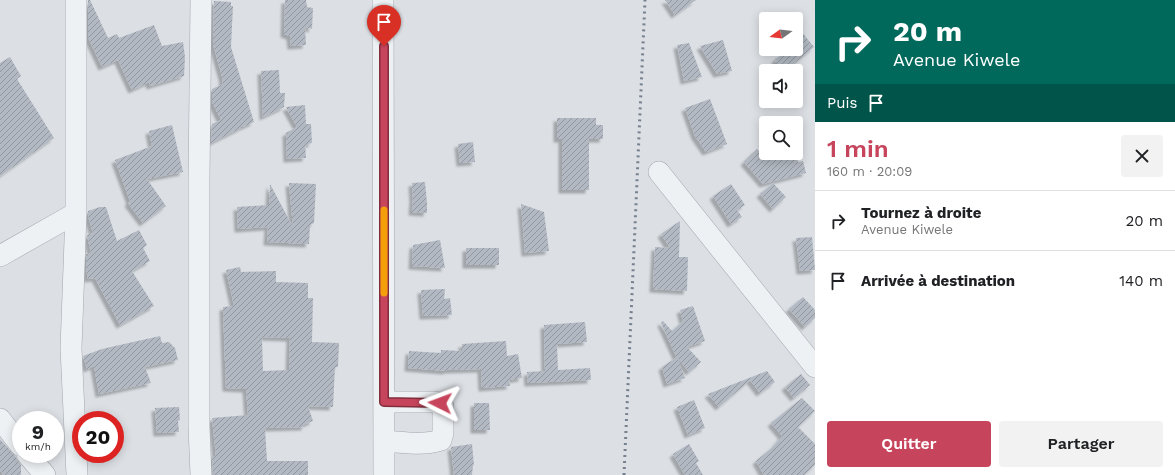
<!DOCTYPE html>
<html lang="fr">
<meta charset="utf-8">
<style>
:root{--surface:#fff;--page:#f2f2f2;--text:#202124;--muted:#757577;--line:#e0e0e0;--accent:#c7455c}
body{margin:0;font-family:"Work Sans",sans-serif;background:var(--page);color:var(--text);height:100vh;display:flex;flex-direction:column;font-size:15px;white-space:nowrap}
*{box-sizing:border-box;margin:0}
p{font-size:13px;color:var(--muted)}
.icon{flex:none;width:22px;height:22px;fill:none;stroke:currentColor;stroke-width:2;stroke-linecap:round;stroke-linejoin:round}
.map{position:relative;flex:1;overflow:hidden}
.side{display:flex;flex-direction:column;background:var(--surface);width:360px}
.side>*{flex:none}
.guide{background:#00695c;color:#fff;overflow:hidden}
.needle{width:26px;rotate:255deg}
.buttons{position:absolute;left:759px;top:12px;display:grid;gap:8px}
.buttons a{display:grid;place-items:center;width:44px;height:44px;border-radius:4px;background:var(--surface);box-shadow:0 2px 10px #0003;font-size:20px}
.speed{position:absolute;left:12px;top:411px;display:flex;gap:8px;font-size:20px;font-weight:700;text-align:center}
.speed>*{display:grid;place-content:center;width:52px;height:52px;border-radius:50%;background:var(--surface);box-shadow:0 2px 10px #0003;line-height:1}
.speed small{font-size:10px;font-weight:400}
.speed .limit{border:6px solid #d22;background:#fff;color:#111}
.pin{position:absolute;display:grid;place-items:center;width:34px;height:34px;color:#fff;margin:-41px -17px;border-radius:50% 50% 50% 0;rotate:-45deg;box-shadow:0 0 4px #0007}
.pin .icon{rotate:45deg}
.me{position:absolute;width:44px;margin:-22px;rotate:273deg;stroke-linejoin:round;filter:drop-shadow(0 0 3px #0008)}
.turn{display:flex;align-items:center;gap:14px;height:84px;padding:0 12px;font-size:18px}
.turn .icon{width:52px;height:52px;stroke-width:2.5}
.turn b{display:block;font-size:28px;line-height:34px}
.then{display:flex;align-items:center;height:38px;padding:0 12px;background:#0003;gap:8px;font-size:15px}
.round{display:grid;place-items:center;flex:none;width:42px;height:42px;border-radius:4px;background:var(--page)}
.summary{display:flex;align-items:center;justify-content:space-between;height:68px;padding:0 12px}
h1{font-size:24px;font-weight:600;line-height:30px;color:var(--accent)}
.action{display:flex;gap:8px;margin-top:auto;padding:8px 12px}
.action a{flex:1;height:46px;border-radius:4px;background:var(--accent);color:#fff;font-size:16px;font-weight:600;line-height:46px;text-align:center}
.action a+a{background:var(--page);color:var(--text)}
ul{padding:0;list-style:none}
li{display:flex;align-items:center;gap:12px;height:60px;padding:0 12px;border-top:1px solid var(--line)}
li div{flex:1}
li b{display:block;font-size:15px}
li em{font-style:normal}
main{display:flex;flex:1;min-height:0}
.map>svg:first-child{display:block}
</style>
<main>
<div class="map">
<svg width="815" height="475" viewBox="0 0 815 475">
<defs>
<pattern id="building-hatch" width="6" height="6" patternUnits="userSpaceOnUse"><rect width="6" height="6" fill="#b3b9c2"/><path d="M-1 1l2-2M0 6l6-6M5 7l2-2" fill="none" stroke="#92979f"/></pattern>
<filter id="shadow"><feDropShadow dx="-3.5" dy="3.5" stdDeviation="1" flood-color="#0004"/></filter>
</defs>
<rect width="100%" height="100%" fill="#dce0e5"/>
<path fill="url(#building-hatch)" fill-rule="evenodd" filter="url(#shadow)" d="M 88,0 L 90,0 L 108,38 L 117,34 L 119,38 L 154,25 L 162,46 L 183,42 L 185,57 L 184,76 L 150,86 L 149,82 L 132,90 L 118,60 L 102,67 L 88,37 Z
M 285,0 L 306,0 L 307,7 L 313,8 L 312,29 L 305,27 L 306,45 L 291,46 L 290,36 L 284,34 Z
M 665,0 L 696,0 L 675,15 Z
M 214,1 L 231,2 L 231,6 L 233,6 L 231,47 L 254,122 L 243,127 L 241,127 L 241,128 L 211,143 L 212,124 L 221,120 L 212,102 L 212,89 L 223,84 L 222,81 L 223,80 L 213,44 Z
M 796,25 L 814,47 L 785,71 L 778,71 L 775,59 L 791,49 L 796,49 Z
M 723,40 L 732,71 L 717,74 L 700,46 Z
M 689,43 L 702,77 L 684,81 L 677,45 Z
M 10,57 L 21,76 L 17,79 L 54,138 L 0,176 L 0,63 Z
M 279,70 L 280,93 L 285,93 L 284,107 L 263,117 L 261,71 Z
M 710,99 L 727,144 L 706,152 L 695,136 L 685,108 Z
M 305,105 L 306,124 L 311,124 L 312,143 L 308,144 L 307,149 L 305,144 L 306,158 L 287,159 L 286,133 L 297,127 L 286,107 Z
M 557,118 L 596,118 L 596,125 L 603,125 L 603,139 L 589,139 L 589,190 L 562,190 L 562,139 L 557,139 Z
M 172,125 L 183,172 L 147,179 L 166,206 L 143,223 L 128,203 L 130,201 L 115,160 L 152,146 L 149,131 Z
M 473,142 L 475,162 L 460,163 L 458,144 Z
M 757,149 L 761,153 L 796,153 L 798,162 L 803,161 L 806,173 L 763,184 L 744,162 Z
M 425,182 L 427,203 L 427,213 L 412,212 L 413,199 L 412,183 Z
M 289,183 L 316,184 L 314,223 L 310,225 L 309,244 L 267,242 L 268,227 L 238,229 L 237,207 L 269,205 L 270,184 L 293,227 Z
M 773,183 L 786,197 L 773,209 L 760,194 Z
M 731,184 L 745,205 L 737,210 L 742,217 L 731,224 L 713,196 Z
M 521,204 L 544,212 L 549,251 L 525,253 Z
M 100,207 L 106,207 L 117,241 L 139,230 L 147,245 L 143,248 L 150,261 L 132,271 L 154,306 L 120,325 L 95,278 L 88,279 L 86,269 L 86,254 L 91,253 L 87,235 L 93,233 L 88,216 L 88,211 Z
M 680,221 L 679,257 L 688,257 L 687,291 L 653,289 L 655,247 L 670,248 L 661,234 Z
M 812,237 L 815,270 L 800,271 L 796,238 Z
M 440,240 L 445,268 L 412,266 L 413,245 Z
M 466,248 L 499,248 L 499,265 L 466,265 Z
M 240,267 L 241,272 L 276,271 L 276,282 L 308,283 L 308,298 L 313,298 L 312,342 L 339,343 L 338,367 L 335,367 L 333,407 L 308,406 L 313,421 L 305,424 L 305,427 L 265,428 L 267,461 L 308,461 L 308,475 L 213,475 L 212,456 L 216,456 L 212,418 L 248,415 L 246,389 L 226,388 L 223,307 L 234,306 L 226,270 ZM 262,337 L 290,338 L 289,370 L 263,371 Z
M 445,289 L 444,299 L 450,298 L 452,315 L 423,316 L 421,290 Z
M 803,297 L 815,310 L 815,318 L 805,327 L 789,309 Z
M 693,306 L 705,341 L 687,347 L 701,362 L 689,372 L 676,356 L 661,323 L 663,321 L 672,331 L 683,321 L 680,310 Z
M 585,322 L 587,342 L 557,344 L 558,370 L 590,368 L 591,380 L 528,383 L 527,372 L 545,371 L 544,325 Z
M 160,336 L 162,343 L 169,342 L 175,348 L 178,360 L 145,367 L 151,383 L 99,394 L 94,366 L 87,369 L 83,356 L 102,349 Z
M 506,341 L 507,356 L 518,354 L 522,378 L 509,380 L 510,386 L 482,388 L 481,369 L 447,370 L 447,371 L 408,368 L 409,351 L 441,353 L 441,350 L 462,351 L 462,344 Z
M 677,357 L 685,378 L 667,384 L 662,367 Z
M 767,371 L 775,382 L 760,393 L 750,380 L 719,407 L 708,394 Z
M 801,374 L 810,385 L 794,398 L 785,387 Z
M 802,398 L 815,411 L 798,427 L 815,444 L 815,465 L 804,475 L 764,475 L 756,461 L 774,446 L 782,436 L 771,423 Z
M 694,400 L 705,428 L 688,435 L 677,407 Z
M 474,403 L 489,403 L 490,430 L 474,430 Z
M 179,407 L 180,420 L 178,421 L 179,432 L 157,433 L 155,408 Z
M 0,439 L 15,456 L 21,465 L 21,475 L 3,475 L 0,470 Z
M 472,444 L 474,465 L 473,465 L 472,475 L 454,475 L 451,447 Z
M 689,444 L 699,461 L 696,463 L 703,475 L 685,475 L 673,454 Z"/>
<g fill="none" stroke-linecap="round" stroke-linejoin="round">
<defs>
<path id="minor" d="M 76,0 L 76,213 L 71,348 L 77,475
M 383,0 L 384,475
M 659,172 L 815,367
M 0,256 L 76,213
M 384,402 L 434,402 L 440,403 L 443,406 L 443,433 L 441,440 C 423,446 402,442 384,441
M 0,419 L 21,446
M 27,454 L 45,475
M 201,475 L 199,427 L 199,179 L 201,0"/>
</defs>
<use href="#minor" stroke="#a2a7af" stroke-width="22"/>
<use href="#minor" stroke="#eef1f4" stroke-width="21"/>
<path stroke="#76808e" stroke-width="3" stroke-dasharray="2 4" stroke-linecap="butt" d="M 624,475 L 645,0"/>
</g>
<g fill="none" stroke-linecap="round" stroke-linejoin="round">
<defs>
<path id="route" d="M 384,46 L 384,402 L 440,403"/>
</defs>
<use href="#route" stroke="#812d3c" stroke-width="10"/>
<use href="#route" stroke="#c7455c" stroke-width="7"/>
<path stroke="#f59e0b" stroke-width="7" d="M 384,210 L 384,293"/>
</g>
</svg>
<div class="buttons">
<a><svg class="needle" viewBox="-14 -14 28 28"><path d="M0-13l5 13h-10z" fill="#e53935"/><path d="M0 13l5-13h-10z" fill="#757577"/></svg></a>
<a><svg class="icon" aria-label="sound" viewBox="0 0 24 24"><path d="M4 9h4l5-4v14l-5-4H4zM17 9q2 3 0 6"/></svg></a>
<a><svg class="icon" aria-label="search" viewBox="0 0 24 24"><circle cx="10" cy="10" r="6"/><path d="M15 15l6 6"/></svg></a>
</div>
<div class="speed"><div>9<small>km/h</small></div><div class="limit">20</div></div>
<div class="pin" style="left:384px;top:46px;background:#d93025"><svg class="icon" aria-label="arrive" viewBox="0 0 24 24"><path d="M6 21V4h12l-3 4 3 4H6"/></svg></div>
<svg class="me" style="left:440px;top:403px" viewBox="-20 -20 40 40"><path d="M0-17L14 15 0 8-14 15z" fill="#c7455c" stroke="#fff" stroke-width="4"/></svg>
</div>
<section class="side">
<div class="guide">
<div class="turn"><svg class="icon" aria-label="right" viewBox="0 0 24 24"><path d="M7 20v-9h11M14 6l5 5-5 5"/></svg><div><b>20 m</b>Avenue Kiwele</div></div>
<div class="then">Puis<svg class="icon" aria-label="arrive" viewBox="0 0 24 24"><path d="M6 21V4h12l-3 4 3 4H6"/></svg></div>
</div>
<div class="summary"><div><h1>1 min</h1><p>160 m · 20:09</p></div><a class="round"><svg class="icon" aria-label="close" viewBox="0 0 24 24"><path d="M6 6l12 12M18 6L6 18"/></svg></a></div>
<ul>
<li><svg class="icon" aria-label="right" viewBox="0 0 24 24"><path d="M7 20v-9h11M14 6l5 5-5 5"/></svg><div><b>Tournez à droite</b><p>Avenue Kiwele</p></div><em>20 m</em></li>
<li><svg class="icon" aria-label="arrive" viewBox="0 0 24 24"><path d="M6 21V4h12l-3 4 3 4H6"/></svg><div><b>Arrivée à destination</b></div><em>140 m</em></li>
</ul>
<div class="action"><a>Quitter</a><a>Partager</a></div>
</section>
</main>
